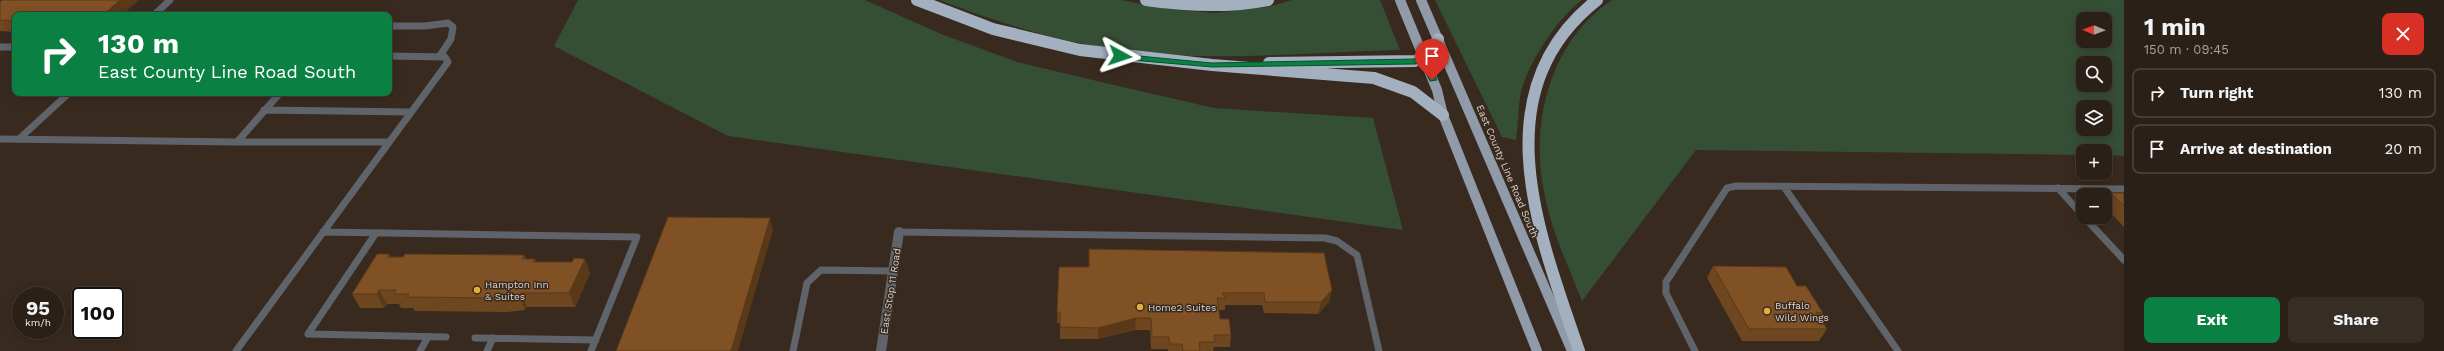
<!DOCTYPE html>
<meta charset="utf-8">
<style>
:root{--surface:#2a2017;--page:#362d24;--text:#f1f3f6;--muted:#a5a3a1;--line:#463e36;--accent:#0b8043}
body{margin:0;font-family:"Work Sans",sans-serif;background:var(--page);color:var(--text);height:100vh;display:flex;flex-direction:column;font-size:15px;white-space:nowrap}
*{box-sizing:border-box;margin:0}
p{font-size:13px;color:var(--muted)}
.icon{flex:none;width:22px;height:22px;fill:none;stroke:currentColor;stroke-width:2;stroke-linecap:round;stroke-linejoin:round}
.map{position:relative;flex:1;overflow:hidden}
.details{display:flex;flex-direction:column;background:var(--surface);width:320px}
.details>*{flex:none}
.banner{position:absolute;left:12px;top:12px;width:380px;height:84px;border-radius:8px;box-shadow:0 2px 10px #0003,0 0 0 1px var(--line);background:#0b8043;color:#fff;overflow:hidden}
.needle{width:26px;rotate:271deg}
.buttons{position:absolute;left:2076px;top:12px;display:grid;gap:8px}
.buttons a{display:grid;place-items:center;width:36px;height:36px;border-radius:8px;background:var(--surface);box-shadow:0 2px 10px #0003,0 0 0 1px var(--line);font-size:20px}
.speed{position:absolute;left:12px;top:287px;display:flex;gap:8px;font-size:20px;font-weight:700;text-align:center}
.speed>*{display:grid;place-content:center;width:52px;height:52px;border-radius:50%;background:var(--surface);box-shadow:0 2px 10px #0003,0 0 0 1px var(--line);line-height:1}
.speed small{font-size:10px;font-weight:400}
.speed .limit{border:2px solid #111;border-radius:6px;background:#fff;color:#111}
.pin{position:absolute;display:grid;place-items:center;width:34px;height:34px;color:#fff;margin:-41px -17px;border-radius:50% 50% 50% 0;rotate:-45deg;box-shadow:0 0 4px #0007}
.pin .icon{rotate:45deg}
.me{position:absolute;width:44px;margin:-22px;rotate:95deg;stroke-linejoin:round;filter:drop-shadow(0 0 3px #0008)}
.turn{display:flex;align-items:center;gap:14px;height:84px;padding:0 20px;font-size:18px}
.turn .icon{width:52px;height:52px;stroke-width:2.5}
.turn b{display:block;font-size:28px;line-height:34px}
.round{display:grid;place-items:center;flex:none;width:42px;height:42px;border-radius:8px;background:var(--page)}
.headline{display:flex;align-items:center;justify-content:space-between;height:68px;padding:0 20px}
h1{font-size:24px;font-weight:700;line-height:30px}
.cta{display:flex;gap:8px;margin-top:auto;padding:8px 20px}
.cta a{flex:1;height:46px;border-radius:8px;background:var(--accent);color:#fff;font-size:16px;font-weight:700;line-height:46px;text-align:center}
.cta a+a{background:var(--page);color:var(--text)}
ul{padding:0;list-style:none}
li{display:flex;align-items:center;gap:12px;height:50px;margin:0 8px 6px;padding:0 12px;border:2px solid var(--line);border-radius:8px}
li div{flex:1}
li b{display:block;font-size:15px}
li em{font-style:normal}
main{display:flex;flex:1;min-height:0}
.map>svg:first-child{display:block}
</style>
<main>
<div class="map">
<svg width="2124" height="351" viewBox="0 0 2124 351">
<rect width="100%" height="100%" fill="#382a1f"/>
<path fill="#354f35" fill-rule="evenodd" d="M 578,0 L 865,0 L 941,34 L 1017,62 L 1118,86 L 1214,108 L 1373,118 L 1403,230 L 728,136 L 554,46 Z
M 939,0 L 1121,0 L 1167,9 L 1215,13 L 1268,7 L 1292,0 L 1380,0 L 1400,50 C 1321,52 1237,60 1158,54 C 1082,49 1009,27 939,0 Z
M 1435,0 L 1582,0 C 1557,19 1526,65 1520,97 C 1518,111 1518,126 1516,140 L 1502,137 Z
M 1612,0 L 2124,0 L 2124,156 L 2105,155 L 2105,151 L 2083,151 L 2083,155 L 1696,150 L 1582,301 C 1568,265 1551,230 1544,192 C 1530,123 1550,41 1612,0 ZM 2083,19 L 2105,19 L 2105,41 L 2083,41 ZM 2083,63 L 2105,63 L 2105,85 L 2083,85 ZM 2083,107 L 2105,107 L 2105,129 L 2083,129 Z"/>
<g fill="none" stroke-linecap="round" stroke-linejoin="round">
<path stroke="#5f646b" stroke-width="7" d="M 154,15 L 170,0
M 389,26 L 425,26 L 448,23 L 453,27 L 451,39 L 439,57
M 0,47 L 15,47
M 280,93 L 237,142 L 388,142
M 264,110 L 410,112
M 0,139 L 237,142
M 19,139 L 69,93
M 1784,187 L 1898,351
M 2058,188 L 2083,216
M 2084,217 L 2124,260
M 323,232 L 637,237 L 591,351
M 899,232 L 1325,238 L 1337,241 L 1357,255 L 1379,351
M 376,233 L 308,334 L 446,337
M 475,338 L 596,340
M 236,351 L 448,62 L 445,57 L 389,56
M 420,351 L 428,337
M 487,351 L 493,338
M 793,351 L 807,283 L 821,270 L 893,271
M 1695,351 L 1666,293 L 1666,282 L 1727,188 L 1736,186 L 2124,189"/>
<path stroke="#5f646b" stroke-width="10" d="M 881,351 L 899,232"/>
<path stroke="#909aa8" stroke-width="10" d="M 1400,0 L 1437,90 L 1443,115 L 1537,351
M 1421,0 L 1572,351"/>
<path stroke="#a3b0c0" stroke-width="12" d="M 917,0 L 993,29 L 1080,50 L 1212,65 L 1374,78 L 1413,92 L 1443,115
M 1146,0 C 1187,6 1227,8 1268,0
M 1269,63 L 1415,61 L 1429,54 L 1438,39
M 1579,351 C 1540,236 1480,92 1597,0"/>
</g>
<path fill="#6e461f" d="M 0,2 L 15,15 L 15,32 L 0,31 Z
M 2111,193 L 2124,193 L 2124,227 L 2105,207 L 2105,200 Z
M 389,254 L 391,257 L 524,255 L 526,259 L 535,259 L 536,262 L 572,262 L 585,259 L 590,273 L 575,307 L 527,307 L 525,310 L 508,312 L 415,311 L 413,308 L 401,308 L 399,304 L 387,304 L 384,308 L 360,308 L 352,294 Z
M 1713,266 L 1797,286 L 1823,313 L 1820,319 L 1827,329 L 1819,341 L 1742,341 L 1707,278 Z
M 1059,267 L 1332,290 L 1329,302 L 1318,314 L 1264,313 L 1262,305 L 1225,305 L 1225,310 L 1219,310 L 1220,319 L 1231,335 L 1230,347 L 1214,347 L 1213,351 L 1168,351 L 1168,349 L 1151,349 L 1150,330 L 1135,330 L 1098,339 L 1060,339 L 1060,323 L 1057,323 Z"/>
<path fill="#5a3919" d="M 120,0 L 139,0 L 122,15 L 103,15 Z
M 770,218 L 773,230 L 738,351 L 731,351 Z
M 585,259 L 590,273 L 575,307 L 569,293 Z
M 379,290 L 387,304 L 384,308 L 377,294 Z
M 1332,290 L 1329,302 L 1318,314 L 1321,302 Z
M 521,293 L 527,307 L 525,310 L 519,296 Z
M 1136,318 L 1135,330 L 1098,339 L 1098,328 Z"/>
<path fill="#805124" stroke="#5a3919" d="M 2,0 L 120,0 L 103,15 L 15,15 L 15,21 L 0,20 L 0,2 Z
M 2111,193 L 2124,193 L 2124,206 Z
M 668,217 L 770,218 L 731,351 L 616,351 Z
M 1089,249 L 1324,253 L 1332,290 L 1321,302 L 1265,302 L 1264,293 L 1222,293 L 1226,298 L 1217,298 L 1220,319 L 1229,319 L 1231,335 L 1214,335 L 1215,342 L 1199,342 L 1200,351 L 1183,351 L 1182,344 L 1170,344 L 1169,337 L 1152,337 L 1151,318 L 1136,318 L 1098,328 L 1060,327 L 1060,312 L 1057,312 L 1059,267 L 1089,267 Z
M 377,254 L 389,254 L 387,257 L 403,257 L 405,254 L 524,255 L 522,259 L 535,259 L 533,262 L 572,262 L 574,258 L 585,259 L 569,293 L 521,293 L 519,296 L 502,298 L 407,297 L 409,294 L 394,294 L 396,290 L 379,290 L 377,294 L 352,294 Z
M 1713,266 L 1786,267 L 1797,286 L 1806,286 L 1823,313 L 1816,312 L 1827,329 L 1749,329 Z"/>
<path fill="#0b8043" stroke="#07532c" d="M 1118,54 L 1212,63 L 1414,59 L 1424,56 L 1428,58 L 1437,80 L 1430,81 L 1421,62 L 1415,64 L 1212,67 L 1120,59 L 1118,58 Z"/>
<g fill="#e4ad35" stroke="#382a1f" stroke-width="1.5">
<circle cx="477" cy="290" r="4"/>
<circle cx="1140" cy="307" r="4"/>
<circle cx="1767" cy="311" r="4"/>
</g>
<g text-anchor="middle" stroke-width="3" stroke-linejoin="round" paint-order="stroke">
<g font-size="10" fill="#dcd3cc" stroke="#382a1f">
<text transform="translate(1508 171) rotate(67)" y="4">East County Line Road South</text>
<text transform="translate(890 291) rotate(-81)" y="4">East Stop 11 Road</text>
</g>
<g font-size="10" fill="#dcd3cc" stroke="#382a1f" text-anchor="start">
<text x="485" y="288">Hampton Inn<tspan x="485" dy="12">&amp; Suites</tspan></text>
<text x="1775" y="309">Buffalo<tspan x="1775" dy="12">Wild Wings</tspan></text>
<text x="1148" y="311">Home2 Suites</text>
</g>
</g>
</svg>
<div class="buttons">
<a><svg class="needle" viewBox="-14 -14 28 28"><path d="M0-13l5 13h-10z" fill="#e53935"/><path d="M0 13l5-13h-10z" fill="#a5a3a1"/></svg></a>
<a><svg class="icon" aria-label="search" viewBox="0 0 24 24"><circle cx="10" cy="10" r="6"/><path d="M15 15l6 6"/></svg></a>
<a><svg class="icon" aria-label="layers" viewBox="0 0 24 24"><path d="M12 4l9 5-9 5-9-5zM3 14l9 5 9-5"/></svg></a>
<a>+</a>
<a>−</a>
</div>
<div class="speed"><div>95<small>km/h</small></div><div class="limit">100</div></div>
<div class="pin" style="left:1432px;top:80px;background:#d93025"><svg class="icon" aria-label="arrive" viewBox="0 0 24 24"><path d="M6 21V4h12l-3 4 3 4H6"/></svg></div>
<svg class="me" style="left:1120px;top:56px" viewBox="-20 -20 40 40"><path d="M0-17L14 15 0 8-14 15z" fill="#0b8043" stroke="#fff" stroke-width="4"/></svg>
<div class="banner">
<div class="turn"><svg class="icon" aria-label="right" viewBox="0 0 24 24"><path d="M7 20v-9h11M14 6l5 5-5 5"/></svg><div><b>130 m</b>East County Line Road South</div></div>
</div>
</div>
<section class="details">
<div class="headline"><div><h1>1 min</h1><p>150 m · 09:45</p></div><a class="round" style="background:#d93025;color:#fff"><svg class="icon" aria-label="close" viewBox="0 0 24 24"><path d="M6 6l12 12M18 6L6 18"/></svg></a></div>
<ul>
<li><svg class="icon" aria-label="right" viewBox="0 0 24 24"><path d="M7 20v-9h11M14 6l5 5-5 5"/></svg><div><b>Turn right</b></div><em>130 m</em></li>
<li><svg class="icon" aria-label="arrive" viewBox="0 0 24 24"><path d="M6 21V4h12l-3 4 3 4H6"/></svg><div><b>Arrive at destination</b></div><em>20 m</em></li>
</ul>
<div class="cta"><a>Exit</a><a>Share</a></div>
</section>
</main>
